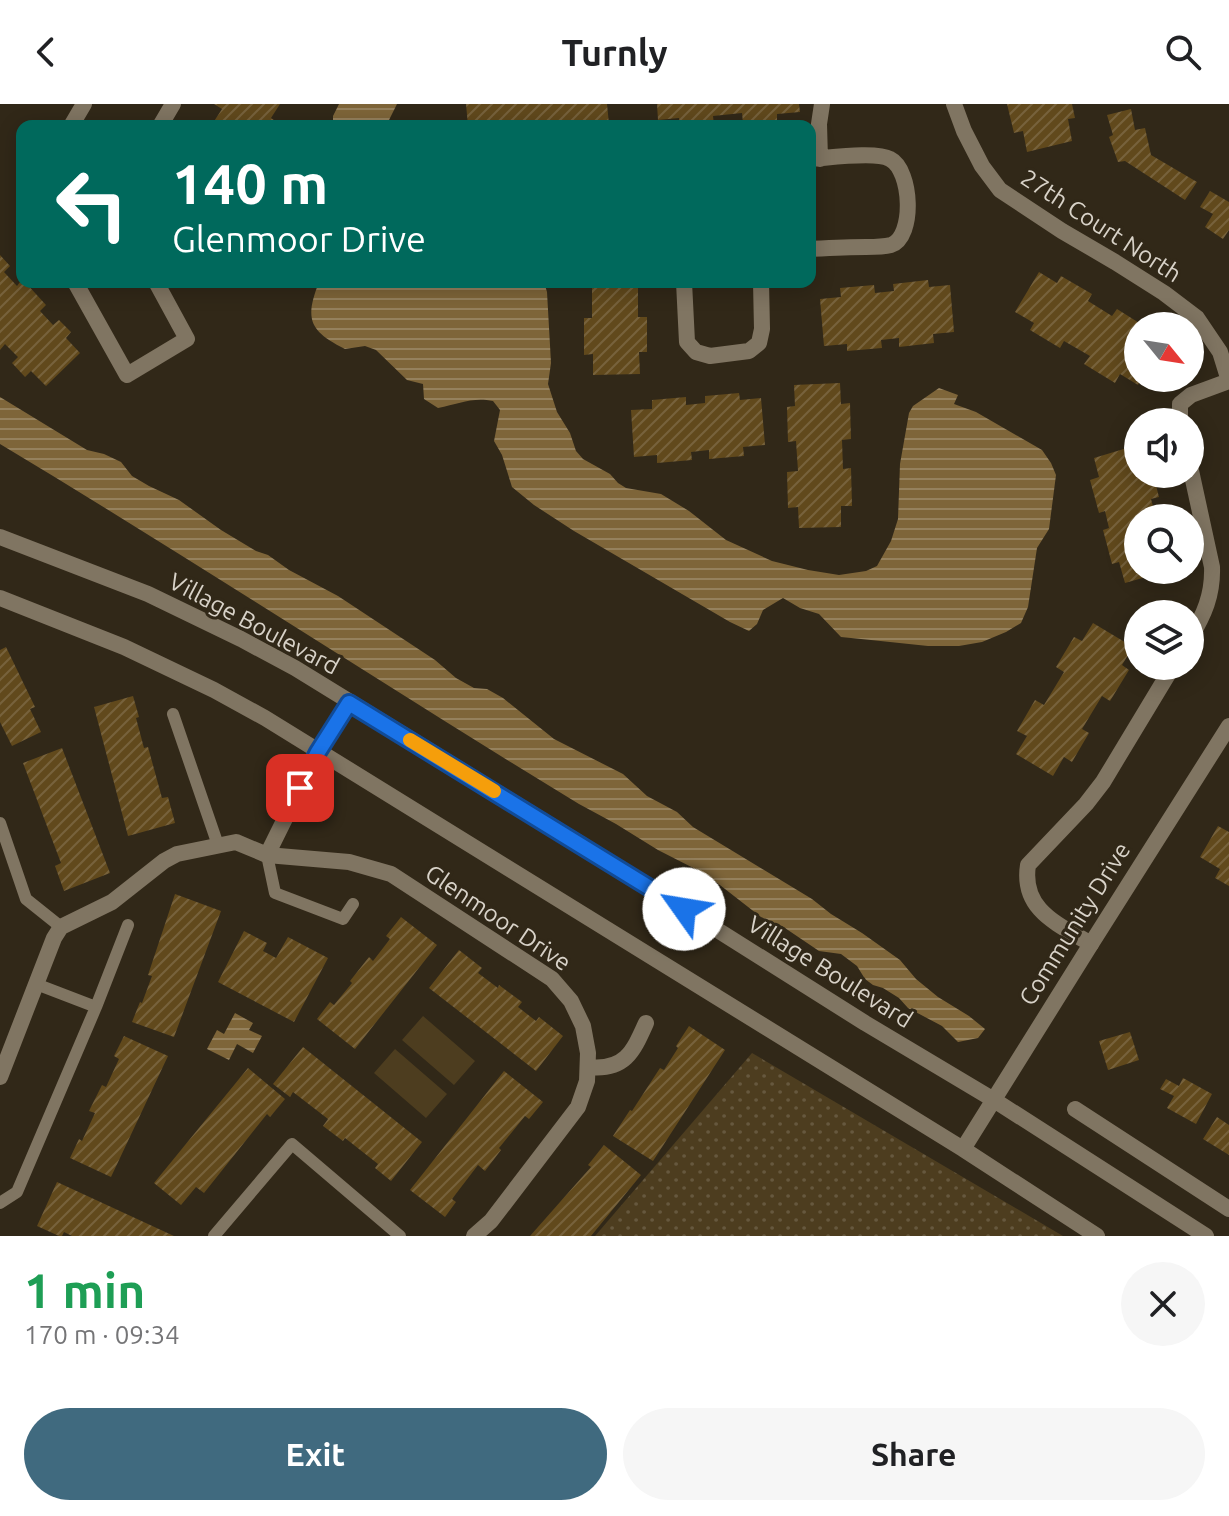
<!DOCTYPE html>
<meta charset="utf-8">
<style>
:root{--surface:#fff;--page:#f6f6f6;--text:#202124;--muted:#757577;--accent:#406a7f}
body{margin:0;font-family:Ubuntu,sans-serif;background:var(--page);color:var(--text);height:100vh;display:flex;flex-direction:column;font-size:30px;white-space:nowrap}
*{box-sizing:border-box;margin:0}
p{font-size:26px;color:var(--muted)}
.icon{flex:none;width:44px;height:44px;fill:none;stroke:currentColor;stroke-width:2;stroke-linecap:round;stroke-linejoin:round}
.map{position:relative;height:1132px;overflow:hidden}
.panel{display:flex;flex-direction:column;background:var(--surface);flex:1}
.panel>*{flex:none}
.hud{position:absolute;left:16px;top:16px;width:800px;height:168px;border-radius:16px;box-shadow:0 4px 20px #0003;background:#00695c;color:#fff;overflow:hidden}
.needle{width:52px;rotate:120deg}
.fabs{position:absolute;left:1124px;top:208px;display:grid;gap:16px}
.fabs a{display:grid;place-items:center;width:80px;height:80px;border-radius:50%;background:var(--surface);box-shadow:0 4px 20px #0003;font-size:40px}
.pin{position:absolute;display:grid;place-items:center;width:68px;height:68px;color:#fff;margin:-34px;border-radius:16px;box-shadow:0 4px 12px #0006}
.me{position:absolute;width:88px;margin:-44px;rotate:302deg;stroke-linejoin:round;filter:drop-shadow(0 0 6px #0008)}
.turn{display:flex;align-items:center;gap:28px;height:168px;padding:0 24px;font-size:36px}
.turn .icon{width:104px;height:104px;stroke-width:2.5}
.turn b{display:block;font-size:56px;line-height:68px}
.round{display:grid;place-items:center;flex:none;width:84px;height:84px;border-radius:42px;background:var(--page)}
.summary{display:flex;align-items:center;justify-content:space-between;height:136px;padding:0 24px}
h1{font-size:48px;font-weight:700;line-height:60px;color:#1e9e55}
.cta{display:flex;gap:16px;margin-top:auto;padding:16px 24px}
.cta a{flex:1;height:92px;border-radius:48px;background:var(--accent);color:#fff;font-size:32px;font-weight:700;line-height:92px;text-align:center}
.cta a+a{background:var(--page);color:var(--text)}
header{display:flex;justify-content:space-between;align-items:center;height:104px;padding:0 24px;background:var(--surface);font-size:36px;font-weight:700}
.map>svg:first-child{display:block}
</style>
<header><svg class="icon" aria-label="back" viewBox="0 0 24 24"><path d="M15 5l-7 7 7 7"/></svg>Turnly<svg class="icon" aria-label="search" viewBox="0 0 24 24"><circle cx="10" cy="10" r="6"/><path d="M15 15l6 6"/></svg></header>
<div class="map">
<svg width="1229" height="1132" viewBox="0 0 1229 1132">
<defs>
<pattern id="grass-dots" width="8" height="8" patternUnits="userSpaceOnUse" patternTransform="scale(2)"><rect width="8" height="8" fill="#4d3d1f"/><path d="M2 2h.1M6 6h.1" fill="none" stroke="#66583e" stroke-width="1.8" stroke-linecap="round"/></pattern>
<pattern id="water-rules" width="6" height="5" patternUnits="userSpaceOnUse" patternTransform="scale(2)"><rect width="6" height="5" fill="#7e6539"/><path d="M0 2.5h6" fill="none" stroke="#95815d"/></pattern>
<pattern id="building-hatch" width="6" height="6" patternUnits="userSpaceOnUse" patternTransform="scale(2)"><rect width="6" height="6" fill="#61491c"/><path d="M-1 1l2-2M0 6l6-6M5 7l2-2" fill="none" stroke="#77623c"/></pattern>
</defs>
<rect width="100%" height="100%" fill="#312818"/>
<path fill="url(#grass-dots)" d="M 752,949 L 1063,1132 L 595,1132 Z"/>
<path fill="#4d3d1f" d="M 423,912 L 475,957 L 454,981 L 402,936 Z
M 395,945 L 447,990 L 426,1014 L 374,969 Z"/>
<path fill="url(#water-rules)" d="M 339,0 L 397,0 L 386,22 L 333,22 L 333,12 Z
M 319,178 L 544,178 L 547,188 L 551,259 L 548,280 L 557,308 L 570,329 L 576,347 L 583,355 L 610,370 L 618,379 L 626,384 L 661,390 L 689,407 L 726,436 L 772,457 L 808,466 L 839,471 L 866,467 L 877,462 L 891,437 L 898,415 L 900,360 L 909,309 L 913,302 L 939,284 L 958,291 L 954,300 L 976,308 L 1042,346 L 1051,359 L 1056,371 L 1049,425 L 1037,444 L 1028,503 L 1021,519 L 1006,528 L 982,538 L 959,542 L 928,542 L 871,536 L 841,533 L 819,510 L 800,504 L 783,494 L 763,506 L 757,520 L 749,527 L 730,518 L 574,427 L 534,401 L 512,383 L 502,351 L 494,337 L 500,306 L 493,297 C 472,293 459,300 438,304 L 424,295 L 423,280 L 407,276 L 376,246 L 365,242 L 345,245 C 310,227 304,216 319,178 Z
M 0,293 L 87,346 L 104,350 L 121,358 L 132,372 L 149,382 L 179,396 L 221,426 L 256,447 L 268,451 L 289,466 L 338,492 L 435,556 L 456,574 L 474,584 L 487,585 L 503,594 L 554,635 L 623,670 L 647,692 L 677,708 L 693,723 L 812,795 L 831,810 L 862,829 L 900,856 L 916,875 L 938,893 L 969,912 L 985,925 L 978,934 L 958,938 L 942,922 L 908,904 L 899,894 L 883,884 L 873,881 L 865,875 L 857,862 L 841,850 L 819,847 L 782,822 L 761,813 L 707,771 L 658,746 L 616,720 L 579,700 C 385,582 195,457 0,340 Z
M 235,909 L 253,919 L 249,926 L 262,932 L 253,949 L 237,940 L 229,956 L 207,945 L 217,926 L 224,930 Z"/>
<path fill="url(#building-hatch)" d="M 214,0 L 280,0 L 271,14 L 278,19 L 275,22 L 211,22 L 222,5 Z
M 466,0 L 607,0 L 609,20 L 587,22 L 468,22 Z
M 657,0 L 799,0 L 800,8 L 777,10 L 777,16 L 743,19 L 742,9 L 713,12 L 714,21 L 680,22 L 679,14 L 658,16 Z
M 1007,0 L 1072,0 L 1075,14 L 1068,15 L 1072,37 L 1027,48 L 1023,27 L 1014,29 Z
M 1131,5 L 1135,26 L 1145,24 L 1151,51 L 1197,78 L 1185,96 L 1125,57 L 1118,58 L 1109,33 L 1113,31 L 1107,11 Z
M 1210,87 L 1229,98 L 1229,126 L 1223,135 L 1205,123 L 1213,110 L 1200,103 Z
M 0,151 L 10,162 L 4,168 L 17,182 L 20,178 L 25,178 L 46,201 L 40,207 L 53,221 L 59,216 L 71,228 L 66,234 L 80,249 L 46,282 L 31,267 L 25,273 L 12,259 L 18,253 L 5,240 L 0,246 Z
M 1039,168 L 1057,179 L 1061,172 L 1092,190 L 1088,197 L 1112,212 L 1117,205 L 1144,222 L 1138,222 L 1138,274 L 1142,274 L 1138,281 L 1120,270 L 1115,279 L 1084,260 L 1090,252 L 1064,237 L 1060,244 L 1030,226 L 1034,219 L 1015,208 Z
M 928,176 L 929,183 L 950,181 L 954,228 L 933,230 L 934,239 L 899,243 L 899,234 L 881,236 L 882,244 L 847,247 L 847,240 L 824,242 L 820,195 L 841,193 L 840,184 L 874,181 L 875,189 L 894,187 L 893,180 Z
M 592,178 L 638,178 L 638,213 L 647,213 L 647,248 L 639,248 L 640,270 L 593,271 L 593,250 L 584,251 L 584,214 L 592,214 Z
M 840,279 L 841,300 L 850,299 L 851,335 L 842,336 L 843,365 L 851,364 L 852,402 L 841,402 L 841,423 L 799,424 L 798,403 L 788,404 L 787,368 L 798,367 L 796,337 L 788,338 L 787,303 L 795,302 L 794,281 Z
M 739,289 L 740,296 L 761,294 L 765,341 L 743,343 L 744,352 L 709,355 L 709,346 L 691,348 L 692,356 L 657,359 L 657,351 L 634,353 L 631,306 L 652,305 L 652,296 L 686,293 L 686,301 L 705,299 L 705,292 Z
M 1137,341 L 1138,370 L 1153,370 L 1159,393 L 1151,395 L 1156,413 L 1163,411 L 1164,414 L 1138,414 L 1138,466 L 1167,467 L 1125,479 L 1119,458 L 1112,460 L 1103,426 L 1109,424 L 1105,407 L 1099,409 L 1090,376 L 1099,373 L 1094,354 Z
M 1093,519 L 1133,543 L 1122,561 L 1129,566 L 1110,597 L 1102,592 L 1082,625 L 1089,629 L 1072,658 L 1064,653 L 1053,672 L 1016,650 L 1027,632 L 1017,627 L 1035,596 L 1044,601 L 1064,568 L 1056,563 L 1074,533 L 1082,537 Z
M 6,543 L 35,603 L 30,605 L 41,628 L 12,642 L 0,618 L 0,546 Z
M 133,592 L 139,613 L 136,614 L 144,644 L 148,643 L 162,694 L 168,693 L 175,719 L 128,732 L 94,603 Z
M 62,644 L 110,769 L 64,787 L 55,762 L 61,759 L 23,659 Z
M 1218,722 L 1229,728 L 1229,782 L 1215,774 L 1220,765 L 1200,753 Z
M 175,790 L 221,807 L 174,933 L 132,918 L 140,898 L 142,899 L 152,872 L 148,871 Z
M 401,813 L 437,841 L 355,945 L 317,915 L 330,898 L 334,901 L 352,879 L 350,877 L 369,853 L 373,857 L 390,835 L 386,832 Z
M 244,827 L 267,839 L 263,847 L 276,854 L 288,833 L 328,854 L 294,918 L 218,878 Z
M 459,846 L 482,864 L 478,869 L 498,884 L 499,881 L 522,898 L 518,903 L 536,917 L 539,913 L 563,932 L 536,967 L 429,884 Z
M 689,922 L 725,946 L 653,1057 L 613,1032 L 630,1006 L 632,1007 L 660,964 L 664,966 L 678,944 L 676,942 Z
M 1130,928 L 1139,956 L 1108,966 L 1099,937 Z
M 124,932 L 168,952 L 111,1073 L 70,1054 L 79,1035 L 82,1037 L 95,1009 L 89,1007 L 102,981 L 106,983 L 119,955 L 114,952 Z
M 303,943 L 422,1038 L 391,1077 L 375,1064 L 378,1060 L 345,1034 L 343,1037 L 323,1022 L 328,1015 L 293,988 L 290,993 L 273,980 Z
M 248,964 L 285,995 L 270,1013 L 267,1010 L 204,1089 L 196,1083 L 181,1101 L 154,1079 Z
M 504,967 L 543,998 L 529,1015 L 525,1012 L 499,1044 L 501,1046 L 485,1067 L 478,1061 L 452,1095 L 456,1098 L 445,1113 L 410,1086 Z
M 1183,974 L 1212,990 L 1196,1020 L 1167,1004 L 1174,992 L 1160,985 L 1166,975 L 1179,982 Z
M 1217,1013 L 1229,1021 L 1229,1051 L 1203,1035 Z
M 604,1041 L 641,1071 L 591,1132 L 530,1132 L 591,1063 L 588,1061 Z
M 57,1078 L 174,1132 L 72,1132 L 64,1128 L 62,1132 L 59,1132 L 37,1122 Z"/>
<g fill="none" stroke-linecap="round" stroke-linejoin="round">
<path stroke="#807562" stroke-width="12" d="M 173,610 L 218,741
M 0,719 L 26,795 L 61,823
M 267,751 L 275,789 L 343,815 L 353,800
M 36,880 L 96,903 L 128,821
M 0,1099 L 17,1088 L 96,903
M 214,1132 L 292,1040 L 400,1132"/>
<path stroke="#807562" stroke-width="16" d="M 954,0 L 964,27 L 982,62 L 1000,86 L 1062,127 L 1115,158 L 1164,189 L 1197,214 L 1220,248 L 1229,277
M 71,22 L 84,0
M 160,22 L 173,0
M 810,55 C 828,54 876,47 890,55 C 912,66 915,133 891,141 C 883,143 874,143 866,143 C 847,143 829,144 810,145
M 820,55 L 819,20 L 822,0
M 75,178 L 127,271 L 187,235 L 156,178
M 684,178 L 687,238 L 696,248 L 710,252 L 749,247 L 759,239 L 762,225 L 761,178
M 1180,318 L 1180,300 L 1191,291 L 1229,277
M 1190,362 L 1212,463 C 1213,491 1204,511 1190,534
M 267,751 L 318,648 L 349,599
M 1091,840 C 1058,820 1021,806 1028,761 L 1086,700 L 1103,678 L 1173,562
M 588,963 C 625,967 633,948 646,919
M 0,973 L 54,834 L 61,823 L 112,798 L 164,757 L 177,750 L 236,738 L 267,751 L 349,758 L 391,770 L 552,875 L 571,897 L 583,922 L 588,949 L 587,977 L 578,1003 L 491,1117 L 474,1132
M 1075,1005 L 1229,1105"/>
<path stroke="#807562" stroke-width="16" d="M 0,433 L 148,490 L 241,535 L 295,564 L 581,740 L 865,919 L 994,996 L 1206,1132
M 0,494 L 124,543 L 214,586 L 265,614 L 963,1045 L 1097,1132
M 963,1045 L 1091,840 L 1229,622"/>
</g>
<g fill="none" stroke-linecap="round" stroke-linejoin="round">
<defs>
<path id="route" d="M 300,684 L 318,648 L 349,599 L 684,805"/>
</defs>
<use href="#route" stroke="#114b97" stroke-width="20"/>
<use href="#route" stroke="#1a73e8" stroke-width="14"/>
<path stroke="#f59e0b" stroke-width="14" d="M 410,636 L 494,687"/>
</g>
<g text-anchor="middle" stroke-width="6" stroke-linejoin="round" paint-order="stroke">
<g font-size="24" fill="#d8d2c8" stroke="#312818">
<text transform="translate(1101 122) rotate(33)" y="8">27th Court North</text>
<text transform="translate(254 520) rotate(28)" y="8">Village Boulevard</text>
<text transform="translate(498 814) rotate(34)" y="8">Glenmoor Drive</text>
<text transform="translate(1075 820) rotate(-58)" y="8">Community Drive</text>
<text transform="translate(830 868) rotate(32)" y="8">Village Boulevard</text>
</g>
</g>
</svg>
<div class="fabs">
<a><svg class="needle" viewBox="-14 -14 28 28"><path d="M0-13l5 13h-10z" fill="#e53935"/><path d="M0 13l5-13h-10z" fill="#757577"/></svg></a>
<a><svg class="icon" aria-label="sound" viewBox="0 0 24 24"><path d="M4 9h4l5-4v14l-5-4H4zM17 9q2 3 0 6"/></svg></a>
<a><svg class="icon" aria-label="search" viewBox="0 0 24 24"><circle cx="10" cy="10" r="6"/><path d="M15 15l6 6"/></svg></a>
<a><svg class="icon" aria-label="layers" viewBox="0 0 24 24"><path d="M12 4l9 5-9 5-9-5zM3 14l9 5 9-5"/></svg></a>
</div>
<div class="pin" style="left:300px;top:684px;background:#d93025"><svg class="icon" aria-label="arrive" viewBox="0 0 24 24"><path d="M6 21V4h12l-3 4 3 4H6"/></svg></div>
<svg class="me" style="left:684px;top:805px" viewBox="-20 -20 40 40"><circle r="19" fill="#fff"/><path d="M0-13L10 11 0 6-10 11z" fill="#1a73e8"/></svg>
<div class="hud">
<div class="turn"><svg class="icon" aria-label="left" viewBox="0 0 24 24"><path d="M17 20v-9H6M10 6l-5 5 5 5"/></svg><div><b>140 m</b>Glenmoor Drive</div></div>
</div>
</div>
<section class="panel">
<div class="summary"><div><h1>1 min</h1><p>170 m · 09:34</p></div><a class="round"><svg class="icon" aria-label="close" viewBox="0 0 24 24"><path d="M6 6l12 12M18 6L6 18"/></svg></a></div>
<div class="cta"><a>Exit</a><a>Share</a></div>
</section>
